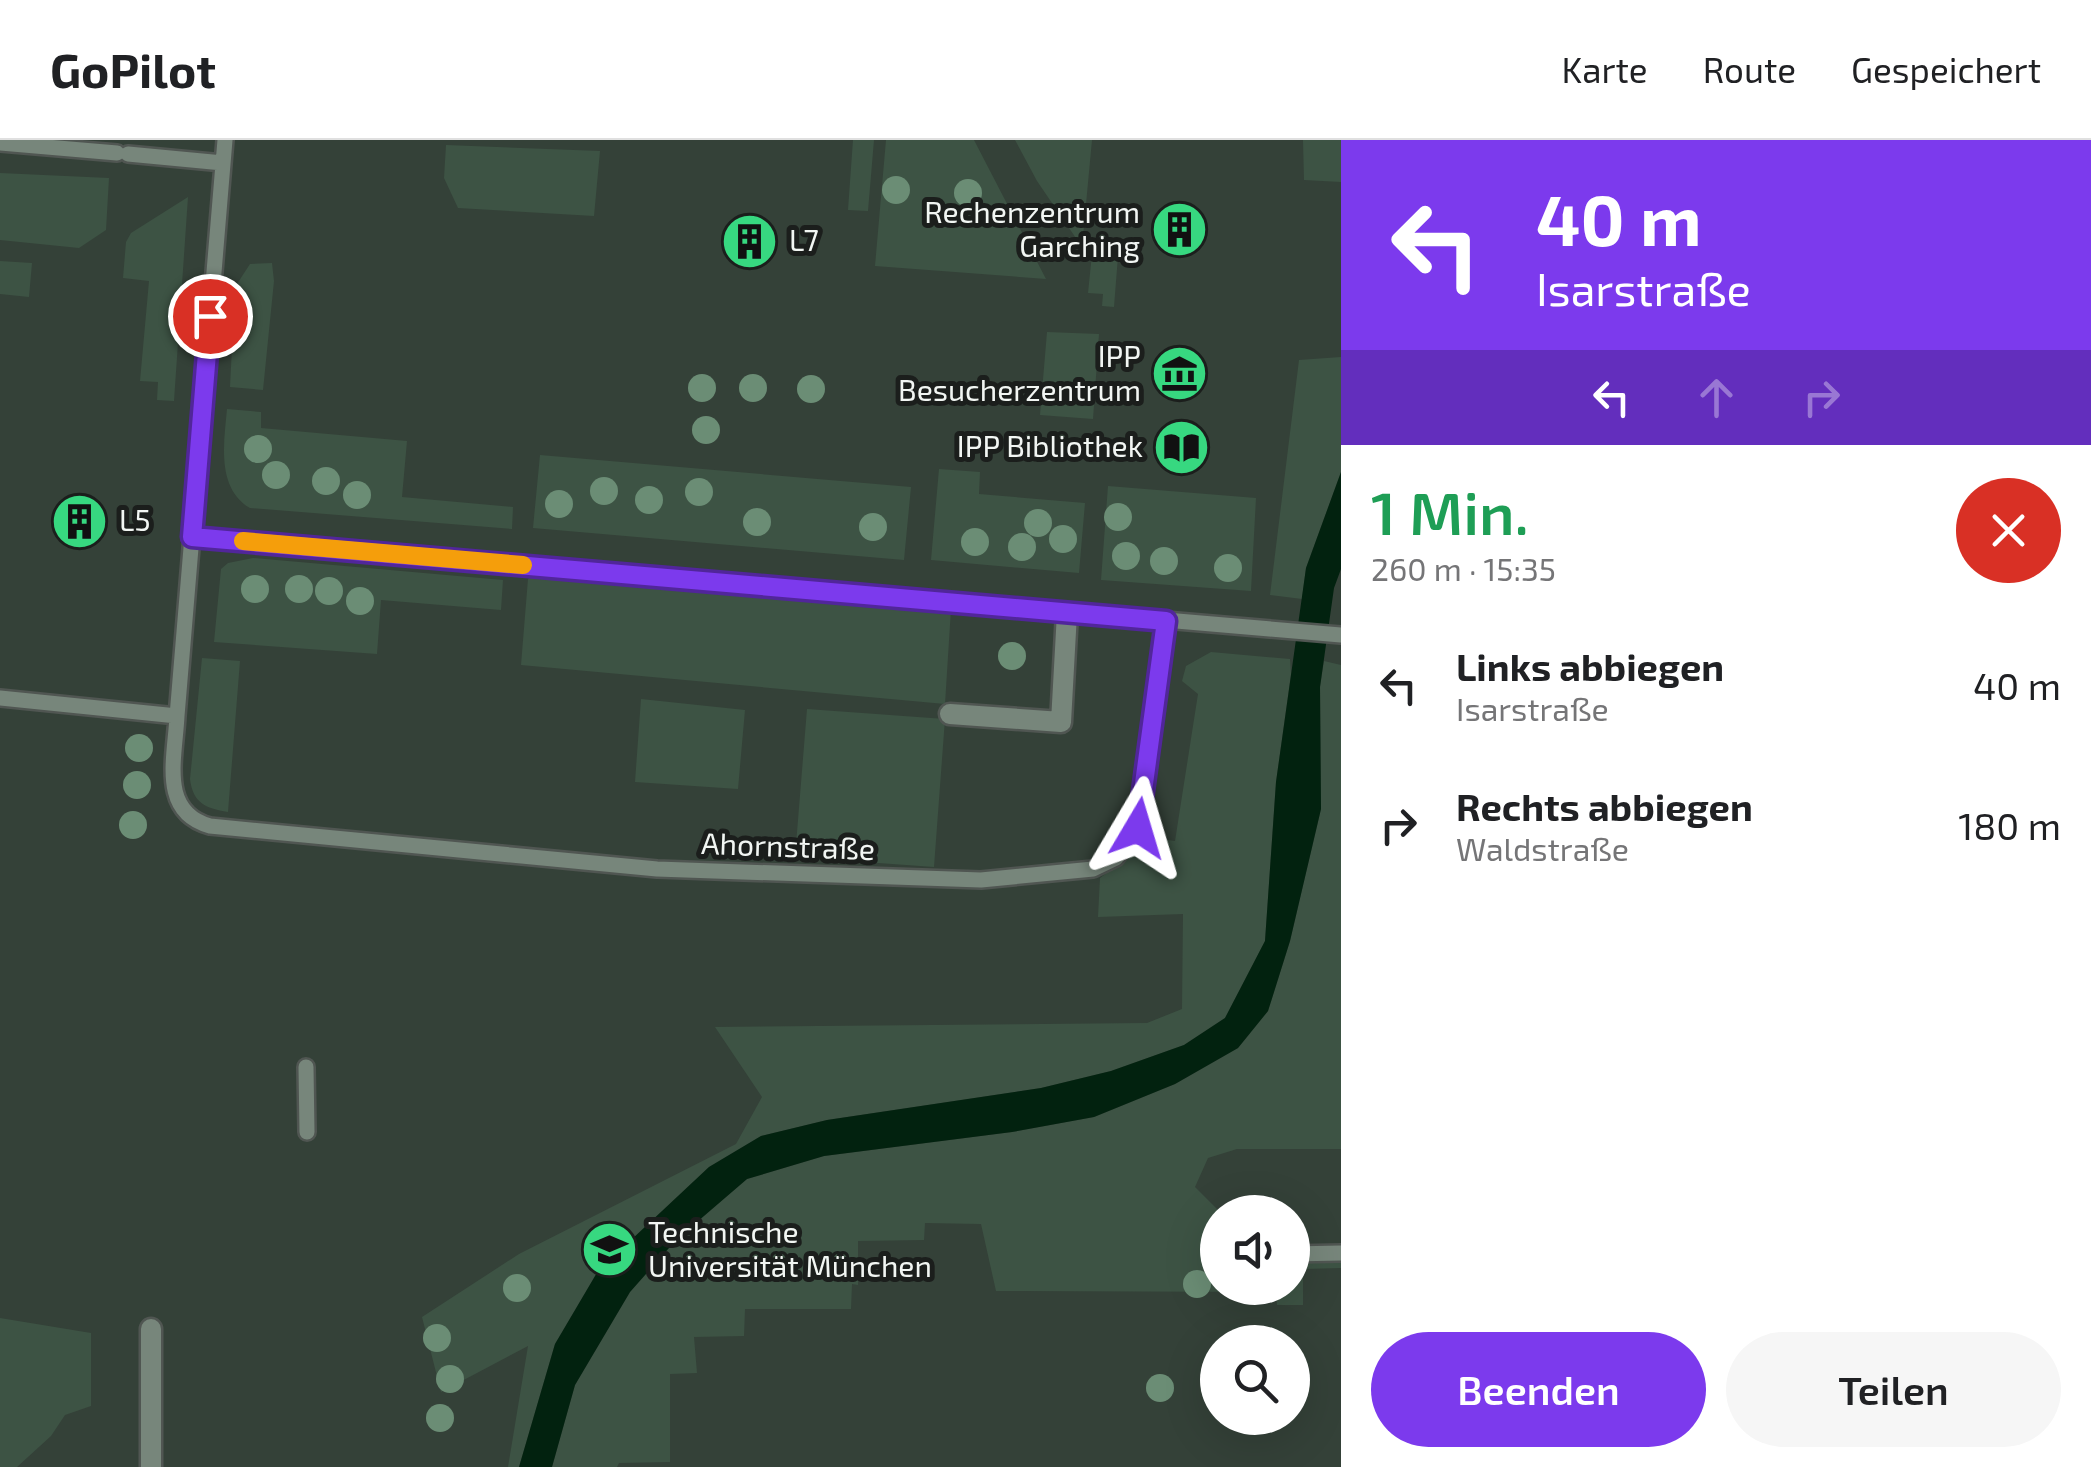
<!DOCTYPE html>
<html lang="de">
<meta charset="utf-8">
<style>
:root{--surface:#fff;--page:#f6f6f6;--text:#202124;--muted:#757577;--line:#e0e0e0;--accent:#7c3aed}
body{margin:0;font-family:"Exo 2",sans-serif;background:var(--page);color:var(--text);height:100vh;display:flex;flex-direction:column;font-size:38px;white-space:nowrap}
*{box-sizing:border-box;margin:0}
p{font-size:32px;color:var(--muted)}
.icon{flex:none;width:55px;height:55px;fill:none;stroke:currentColor;stroke-width:2;stroke-linecap:round;stroke-linejoin:round}
.map{position:relative;flex:1;overflow:hidden}
.drawer{display:flex;flex-direction:column;background:var(--surface);width:750px}
.drawer>*{flex:none}
.top-card{background:#7c3aed;color:#fff;overflow:hidden}
.fabs{position:absolute;left:1200px;top:1055px;display:grid;gap:20px}
.fabs a{display:grid;place-items:center;width:110px;height:110px;border-radius:50%;background:var(--surface);box-shadow:0 10px 40px #0002;font-size:50px}
.pin{position:absolute;display:grid;place-items:center;width:85px;height:85px;color:#fff;margin:-42px;border:5px solid #fff;border-radius:50%;box-shadow:0 2px 10px #0007}
.me{position:absolute;width:110px;margin:-55px;rotate:7deg;stroke-linejoin:round;filter:drop-shadow(0 0 8px #0008)}
.turn{display:flex;align-items:center;gap:35px;height:210px;padding:0 30px;font-size:45px}
.turn .icon{width:130px;height:130px;stroke-width:2.5}
.turn b{display:block;font-size:70px;line-height:85px}
.lanes{display:flex;align-items:center;height:95px;padding:0 30px;background:#0003;justify-content:center;gap:50px;direction:ltr}
.lanes .off{opacity:.35}
.round{display:grid;place-items:center;flex:none;width:105px;height:105px;border-radius:52px;background:var(--page)}
.summary{display:flex;align-items:center;justify-content:space-between;height:170px;padding:0 30px}
h1{font-size:60px;font-weight:600;line-height:75px;color:#1e9e55}
.cta{display:flex;gap:20px;margin-top:auto;padding:20px 30px}
.cta a{flex:1;height:115px;border-radius:60px;background:var(--accent);color:#fff;font-size:40px;font-weight:600;line-height:115px;text-align:center}
.cta a+a{background:var(--page);color:var(--text)}
ul{padding:0;list-style:none}
li{display:flex;align-items:center;gap:30px;height:140px;padding:0 30px}
li div{flex:1}
li b{display:block;font-size:38px}
li em{font-style:normal}
header{display:flex;align-items:center;gap:60px;box-sizing:border-box;height:140px;padding:0 50px;background:var(--surface);border-bottom:2px solid var(--line)}
header strong{font-size:48px}
nav{display:flex;gap:55px;margin-inline-start:auto;font-size:35px}
main{display:flex;flex:1;min-height:0}
.map>svg:first-child{display:block}
</style>
<header>
<strong>GoPilot</strong>
<nav><a>Karte</a><a>Route</a><a>Gespeichert</a></nav>
</header>
<main>
<div class="map">
<svg width="1341" height="1327" viewBox="0 0 1341 1327">
<rect width="100%" height="100%" fill="#313733"/>
<path fill="#344138" fill-rule="evenodd" d="M 0,0 L 1341,0 L 1341,1327 L 0,1327 ZM 1218,1072 L 1292,1072 L 1292,1148 L 1218,1148 ZM 1218,1202 L 1292,1202 L 1292,1278 L 1218,1278 Z"/>
<path fill="#3d5344" d="M 853,0 L 874,0 L 868,71 L 848,70 Z
M 886,0 L 974,0 L 1046,139 L 875,126 Z
M 1015,0 L 1092,0 L 1082,107 L 1037,41 Z
M 1303,0 L 1341,0 L 1341,42 L 1304,40 Z
M 446,5 L 600,11 L 594,76 L 458,68 L 444,38 Z
M 0,33 L 109,38 L 106,90 L 79,108 L 0,100 Z
M 188,57 L 174,261 L 157,260 L 158,242 L 140,241 L 149,141 L 123,138 L 126,102 L 131,93 Z
M 1092,114 L 1118,116 L 1114,167 L 1102,166 L 1103,154 L 1088,153 Z
M 0,121 L 32,123 L 29,157 L 0,154 Z
M 272,123 L 274,141 L 263,250 L 230,247 L 235,147 L 250,124 Z
M 1047,192 L 1099,194 L 1093,279 L 1040,275 Z
M 1341,217 L 1341,332 L 1306,428 L 1302,459 L 1270,455 L 1299,220 Z
M 227,269 L 261,272 L 261,288 L 407,301 L 402,357 L 513,367 L 512,389 L 250,368 C 216,348 224,302 227,269 Z
M 540,315 L 911,347 L 904,420 L 533,388 Z
M 939,329 L 980,332 L 979,354 L 1085,363 L 1079,433 L 931,420 Z
M 1108,346 L 1256,358 L 1251,451 L 1101,440 Z
M 253,418 L 503,440 L 501,470 L 381,460 L 377,514 L 214,502 L 221,429 L 228,423 Z
M 536,432 L 951,469 L 945,564 L 521,525 L 528,439 Z
M 1211,512 L 1290,519 L 1291,534 L 1276,642 L 1265,801 L 1225,878 L 1184,905 L 1111,931 L 1041,948 L 827,980 L 761,996 L 709,1027 L 598,1131 L 555,1204 L 519,1327 L 508,1327 L 528,1206 L 441,1252 L 422,1177 L 519,1114 L 736,1004 L 762,957 L 715,887 L 1147,883 L 1182,869 L 1183,774 L 1098,777 L 1100,738 L 1153,698 L 1175,701 L 1198,554 L 1182,541 L 1186,526 Z
M 202,518 L 240,521 L 228,672 C 205,668 193,663 190,639 Z
M 1324,521 L 1341,525 L 1341,1009 L 1237,1009 L 1208,1018 L 1195,1047 L 1220,1072 L 1218,1072 L 1218,1148 L 1292,1148 L 1293,1118 L 1341,1117 L 1341,1128 L 1303,1129 L 1303,1165 L 1277,1165 L 1276,1152 L 996,1151 L 981,1084 L 925,1083 L 924,1100 L 858,1101 L 858,1145 L 852,1144 L 851,1169 L 745,1169 L 744,1196 L 694,1197 L 697,1233 L 670,1234 L 670,1322 L 619,1323 L 617,1327 L 552,1327 L 575,1245 L 630,1152 L 676,1100 L 747,1039 L 824,1016 L 1012,992 L 1094,977 L 1175,944 L 1238,908 L 1268,871 L 1290,801 L 1321,669 L 1320,547 Z
M 641,559 L 745,570 L 738,649 L 635,642 Z
M 807,569 L 945,579 L 934,727 L 795,717 Z
M 0,1178 L 91,1193 L 91,1266 L 65,1275 L 51,1296 L 17,1327 L 0,1327 Z"/>
<path fill="#02220f" d="M 1341,332 L 1341,429 L 1334,448 L 1320,547 L 1321,669 L 1290,801 L 1268,871 L 1238,908 L 1175,944 L 1094,977 L 1012,992 L 824,1016 L 747,1039 L 676,1100 L 630,1152 L 575,1245 L 552,1327 L 519,1327 L 555,1204 L 598,1131 L 709,1027 L 761,996 L 827,980 L 1041,948 L 1111,931 L 1184,905 L 1225,878 L 1265,801 L 1276,642 L 1306,428 Z"/>
<g fill="none" stroke-linecap="round" stroke-linejoin="round">
<defs>
<path id="lane" d="M 0,3 L 117,13
M 128,14 L 223,23
M 192,397 L 1341,495
M 0,558 L 177,576 C 175,618 159,672 210,686 L 657,729 L 981,740 L 1093,729 L 1116,718 L 1139,688 L 1166,481
M 177,576 L 225,0
M 306,927 L 307,992
M 1292,1114 L 1341,1113"/>
<path id="street" d="M 950,574 L 1061,582 L 1067,473
M 151,1327 L 151,1189"/>
</defs>
<use href="#lane" stroke="#505652" stroke-width="20"/>
<use href="#street" stroke="#505652" stroke-width="25"/>
<use href="#lane" stroke="#77867b" stroke-width="15"/>
<use href="#street" stroke="#77867b" stroke-width="20"/>
</g>
<g fill="#6b8d75">
<circle cx="896" cy="50" r="14"/>
<circle cx="968" cy="53" r="14"/>
<circle cx="702" cy="248" r="14"/>
<circle cx="753" cy="248" r="14"/>
<circle cx="811" cy="249" r="14"/>
<circle cx="706" cy="290" r="14"/>
<circle cx="258" cy="309" r="14"/>
<circle cx="276" cy="335" r="14"/>
<circle cx="326" cy="341" r="14"/>
<circle cx="604" cy="351" r="14"/>
<circle cx="699" cy="352" r="14"/>
<circle cx="357" cy="355" r="14"/>
<circle cx="649" cy="360" r="14"/>
<circle cx="559" cy="364" r="14"/>
<circle cx="1118" cy="377" r="14"/>
<circle cx="757" cy="382" r="14"/>
<circle cx="1038" cy="383" r="14"/>
<circle cx="873" cy="387" r="14"/>
<circle cx="1063" cy="399" r="14"/>
<circle cx="975" cy="402" r="14"/>
<circle cx="1022" cy="407" r="14"/>
<circle cx="1126" cy="416" r="14"/>
<circle cx="1164" cy="421" r="14"/>
<circle cx="1228" cy="428" r="14"/>
<circle cx="255" cy="449" r="14"/>
<circle cx="299" cy="449" r="14"/>
<circle cx="329" cy="451" r="14"/>
<circle cx="360" cy="461" r="14"/>
<circle cx="1012" cy="516" r="14"/>
<circle cx="139" cy="608" r="14"/>
<circle cx="137" cy="645" r="14"/>
<circle cx="133" cy="685" r="14"/>
<circle cx="1197" cy="1144" r="14"/>
<circle cx="517" cy="1148" r="14"/>
<circle cx="437" cy="1198" r="14"/>
<circle cx="450" cy="1239" r="14"/>
<circle cx="1160" cy="1248" r="14"/>
<circle cx="440" cy="1278" r="14"/>
</g>
<g fill="none" stroke-linecap="round" stroke-linejoin="round">
<defs>
<path id="route" d="M 210,176 L 192,397 L 1166,481 L 1138,688"/>
</defs>
<use href="#route" stroke="#51269a" stroke-width="25"/>
<use href="#route" stroke="#7c3aed" stroke-width="18"/>
<path stroke="#f59e0b" stroke-width="18" d="M 243,401 L 523,425"/>
</g>
<defs>
<symbol id="building-disc" viewBox="-11 -11 22 22"><circle r="9.5" fill="#37d880" stroke="#1b1e1c"/><path d="M-4-6H4V6H1V3H-1V6H-4ZM-2.5-4.3h1.7v1.8h-1.7ZM.8-4.3h1.7v1.8H.8ZM-2.5-1h1.7V.8h-1.7ZM.8-1h1.7V.8H.8Z" fill="#111"/></symbol>
<symbol id="museum-disc" viewBox="-11 -11 22 22"><circle r="9.5" fill="#37d880" stroke="#1b1e1c"/><path d="M0-6L6-3V-2H-6V-3ZM-5-1h2V3h-2ZM-1-1h2V3h-2ZM3-1h2V3H3ZM-6 4H6V6H-6Z" fill="#111"/></symbol>
<symbol id="library-disc" viewBox="-11 -11 22 22"><circle r="9.5" fill="#37d880" stroke="#1b1e1c"/><path d="M-6-4Q-3-5.5-.7-3.5V5Q-3 3-6 4ZM6-4Q3-5.5 .7-3.5V5Q3 3 6 4Z" fill="#111"/></symbol>
<symbol id="university-disc" viewBox="-11 -11 22 22"><circle r="9.5" fill="#37d880" stroke="#1b1e1c"/><path d="M0-5L7-2L0 1L-7-2ZM-4 1L0 2.5L4 1V4Q0 6-4 4Z" fill="#111"/></symbol>
</defs>
<g fill-rule="evenodd">
<use href="#building-disc" x="1148" y="58" width="63" height="63"/>
<use href="#building-disc" x="718" y="70" width="63" height="63"/>
<use href="#museum-disc" x="1148" y="202" width="63" height="63"/>
<use href="#library-disc" x="1150" y="276" width="63" height="63"/>
<use href="#building-disc" x="48" y="350" width="63" height="63"/>
<use href="#university-disc" x="578" y="1078" width="63" height="63"/>
</g>
<g text-anchor="middle" stroke-width="10" stroke-linejoin="round" paint-order="stroke">
<g font-size="30" fill="#f2f6f3" stroke="#1b1e1c" text-anchor="end">
<text x="1140" y="83">Rechenzentrum<tspan x="1140" dy="34">Garching</tspan></text>
<text x="789" y="111" text-anchor="start">L7</text>
<text x="1141" y="227">IPP<tspan x="1141" dy="34">Besucherzentrum</tspan></text>
<text x="1143" y="317">IPP Bibliothek</text>
<text x="119" y="391" text-anchor="start">L5</text>
<text x="648" y="1103" text-anchor="start">Technische<tspan x="648" dy="34">Universität München</tspan></text>
</g>
<g font-size="30" fill="#f2f6f3" stroke="#1b1e1c">
<text transform="translate(788 707) rotate(2)" y="10">Ahornstraße</text>
</g>
</g>
</svg>
<div class="fabs">
<a><svg class="icon" aria-label="sound" viewBox="0 0 24 24"><path d="M4 9h4l5-4v14l-5-4H4zM17 9q2 3 0 6"/></svg></a>
<a><svg class="icon" aria-label="search" viewBox="0 0 24 24"><circle cx="10" cy="10" r="6"/><path d="M15 15l6 6"/></svg></a>
</div>
<div class="pin" style="left:210px;top:176px;background:#d93025"><svg class="icon" aria-label="arrive" viewBox="0 0 24 24"><path d="M6 21V4h12l-3 4 3 4H6"/></svg></div>
<svg class="me" style="left:1138px;top:688px" viewBox="-20 -20 40 40"><path d="M0-17L14 15 0 8-14 15z" fill="#7c3aed" stroke="#fff" stroke-width="4"/></svg>
</div>
<section class="drawer">
<div class="top-card">
<div class="turn"><svg class="icon" aria-label="left" viewBox="0 0 24 24"><path d="M17 20v-9H6M10 6l-5 5 5 5"/></svg><div><b>40 m</b>Isarstraße</div></div>
<div class="lanes"><svg class="icon" aria-label="left" viewBox="0 0 24 24"><path d="M17 20v-9H6M10 6l-5 5 5 5"/></svg><svg class="icon off" aria-label="ahead" viewBox="0 0 24 24"><path d="M12 20V5M6 11l6-6 6 6"/></svg><svg class="icon off" aria-label="right" viewBox="0 0 24 24"><path d="M7 20v-9h11M14 6l5 5-5 5"/></svg></div>
</div>
<div class="summary"><div><h1>1 Min.</h1><p>260 m · 15:35</p></div><a class="round" style="background:#d93025;color:#fff"><svg class="icon" aria-label="close" viewBox="0 0 24 24"><path d="M6 6l12 12M18 6L6 18"/></svg></a></div>
<ul>
<li><svg class="icon" aria-label="left" viewBox="0 0 24 24"><path d="M17 20v-9H6M10 6l-5 5 5 5"/></svg><div><b>Links abbiegen</b><p>Isarstraße</p></div><em>40 m</em></li>
<li><svg class="icon" aria-label="right" viewBox="0 0 24 24"><path d="M7 20v-9h11M14 6l5 5-5 5"/></svg><div><b>Rechts abbiegen</b><p>Waldstraße</p></div><em>180 m</em></li>
</ul>
<div class="cta"><a>Beenden</a><a>Teilen</a></div>
</section>
</main>
